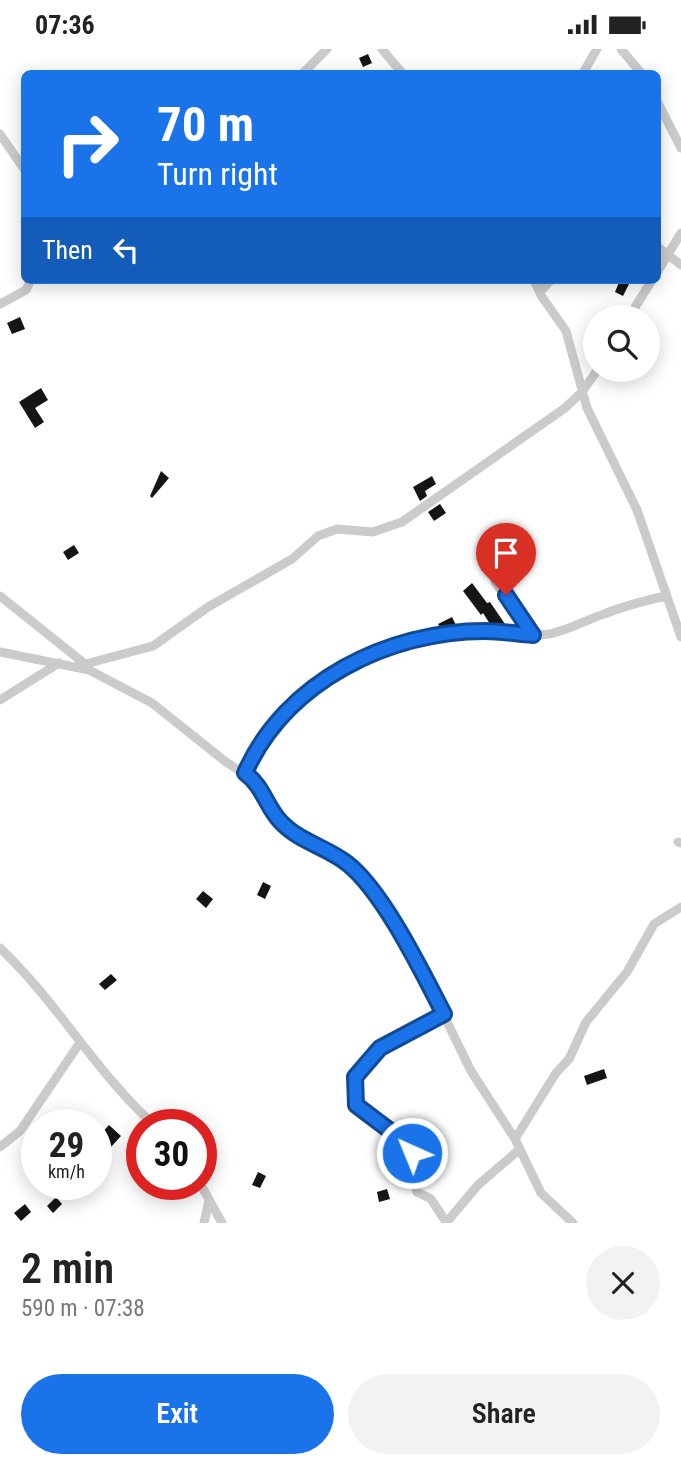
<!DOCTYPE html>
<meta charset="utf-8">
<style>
:root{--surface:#fff;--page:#f2f2f2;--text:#222;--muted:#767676;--accent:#1a73e8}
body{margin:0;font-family:"Roboto Condensed",sans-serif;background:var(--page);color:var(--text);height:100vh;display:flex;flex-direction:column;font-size:26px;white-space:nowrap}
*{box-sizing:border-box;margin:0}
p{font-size:23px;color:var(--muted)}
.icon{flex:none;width:38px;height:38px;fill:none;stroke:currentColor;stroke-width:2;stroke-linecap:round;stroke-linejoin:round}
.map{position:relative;height:1174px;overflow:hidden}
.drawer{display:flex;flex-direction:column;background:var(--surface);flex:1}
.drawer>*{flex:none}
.guide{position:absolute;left:21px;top:21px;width:640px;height:214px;border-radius:10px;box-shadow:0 4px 18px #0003;background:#1a73e8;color:#fff;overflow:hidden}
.tools{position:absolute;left:583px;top:256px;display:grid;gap:14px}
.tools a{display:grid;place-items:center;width:77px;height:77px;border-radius:50%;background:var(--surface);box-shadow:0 4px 18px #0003;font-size:35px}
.speed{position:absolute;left:21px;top:1060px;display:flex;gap:14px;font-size:35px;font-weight:700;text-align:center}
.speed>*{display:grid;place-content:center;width:91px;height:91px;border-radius:50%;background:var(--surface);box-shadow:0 4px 18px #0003;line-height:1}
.speed small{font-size:18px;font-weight:400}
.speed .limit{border:10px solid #d22;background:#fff;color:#111}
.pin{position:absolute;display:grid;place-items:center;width:60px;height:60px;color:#fff;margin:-72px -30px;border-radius:50% 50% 50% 0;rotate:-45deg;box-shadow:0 0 7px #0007}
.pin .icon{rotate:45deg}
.me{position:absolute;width:77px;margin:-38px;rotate:316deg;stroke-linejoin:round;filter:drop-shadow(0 0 5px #0008)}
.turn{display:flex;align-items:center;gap:24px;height:147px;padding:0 21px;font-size:32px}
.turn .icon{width:91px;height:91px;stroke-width:2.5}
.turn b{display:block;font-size:49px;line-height:60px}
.then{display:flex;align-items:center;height:66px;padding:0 21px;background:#0003;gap:14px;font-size:26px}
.round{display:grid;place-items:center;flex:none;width:74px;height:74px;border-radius:37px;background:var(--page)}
.summary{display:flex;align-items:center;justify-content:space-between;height:119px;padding:0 21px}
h1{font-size:42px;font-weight:600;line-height:52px}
.cta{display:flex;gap:14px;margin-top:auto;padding:14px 21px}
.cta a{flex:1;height:80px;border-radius:42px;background:var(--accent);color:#fff;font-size:28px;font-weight:600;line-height:80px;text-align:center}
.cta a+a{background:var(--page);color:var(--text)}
.status{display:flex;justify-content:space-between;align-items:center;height:49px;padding:0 35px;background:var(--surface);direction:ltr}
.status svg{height:19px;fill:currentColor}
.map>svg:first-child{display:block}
</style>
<div class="status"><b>07:36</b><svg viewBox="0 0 49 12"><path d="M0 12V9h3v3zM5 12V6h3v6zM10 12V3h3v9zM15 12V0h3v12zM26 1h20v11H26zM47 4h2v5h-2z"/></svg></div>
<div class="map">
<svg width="681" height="1174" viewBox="0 0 681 1174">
<rect width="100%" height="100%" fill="#fff"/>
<path fill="#151515" d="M 368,5 L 372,14 L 363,18 L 359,9 Z
M 620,231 L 631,231 L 623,247 L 615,243 Z
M 20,268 L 25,280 L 12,285 L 7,274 Z
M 41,339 L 48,351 L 35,359 L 44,373 L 35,379 L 19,353 Z
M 161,422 L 169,429 L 152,449 L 150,447 Z
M 432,427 L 436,435 L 425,442 L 427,447 L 420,452 L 413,438 Z
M 440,455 L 446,464 L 434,472 L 428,463 Z
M 74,496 L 79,504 L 68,511 L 63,503 Z
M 472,534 L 487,554 L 490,553 L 505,575 L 490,575 L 483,564 L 481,566 L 463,542 Z
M 452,568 L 457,578 L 441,580 L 438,575 Z
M 263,833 L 271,837 L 265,850 L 257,846 Z
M 203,842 L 213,850 L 206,859 L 196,850 Z
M 111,925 L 117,931 L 105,941 L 99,935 Z
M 604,1020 L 607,1029 L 587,1036 L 584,1027 Z
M 109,1076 L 121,1087 L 111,1098 L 99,1087 Z
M 258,1123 L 266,1127 L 260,1139 L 252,1136 Z
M 387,1140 L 390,1150 L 379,1153 L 377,1143 Z
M 56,1148 L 62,1155 L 53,1164 L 47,1157 Z
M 25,1155 L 31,1163 L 21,1172 L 14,1164 Z"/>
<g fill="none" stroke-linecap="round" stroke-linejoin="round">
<path stroke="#cbcbcb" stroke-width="9" d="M 382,0 L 402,24
M 621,0 L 641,24
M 303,24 L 327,0
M 583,24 L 597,0
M 658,54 L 681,99
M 0,85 L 24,120
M 658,198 L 681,216
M 658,222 L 681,184
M 534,231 L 542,248 L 566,282 L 587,359 L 637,461 L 681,588
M 540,243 L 551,231
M 0,255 L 26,241 L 31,231
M 629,268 L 652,231
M 495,533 L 533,586
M 0,547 L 85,615
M 0,603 L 89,621 L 152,654 L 226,713 L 251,729 L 280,772 L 296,786 L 348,815 L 389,867 L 431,940 L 471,1022 L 515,1090 L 541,1144 L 573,1174
M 78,617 L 153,597 L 208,558 L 292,510 L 318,487 L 337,480 L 373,483 L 402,473 L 565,359 L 582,343 L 598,320
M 0,651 L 59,614
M 245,724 C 285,630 384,590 479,582 C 502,580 525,589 549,585 C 567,582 586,571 604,565 C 624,557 644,552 665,547
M 678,793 L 681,794
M 0,899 C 58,954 94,1021 154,1076
M 444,965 C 414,980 336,1011 356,1056 L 410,1099 L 410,1122 L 417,1143 L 431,1150 L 446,1173
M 515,1090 L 556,1024 L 569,1010 L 586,973 L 627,923 L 654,875 L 681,858
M 0,1098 L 20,1082 L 79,995
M 201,1136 L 222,1174
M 204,1174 L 209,1151
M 446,1174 L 478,1136 L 520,1100"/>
</g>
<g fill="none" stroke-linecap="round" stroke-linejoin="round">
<defs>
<path id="route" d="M 412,1104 L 405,1093 L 356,1056 L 355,1028 L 380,999 L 444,965 C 422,923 384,844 348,815 C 327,798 299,793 280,772 C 266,757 263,737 245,724 C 285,633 388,582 485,582 C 501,582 517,585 533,586 L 506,546"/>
</defs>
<use href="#route" stroke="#114b97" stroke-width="18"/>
<use href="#route" stroke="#1a73e8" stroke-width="12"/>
</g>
</svg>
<div class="tools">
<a><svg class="icon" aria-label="search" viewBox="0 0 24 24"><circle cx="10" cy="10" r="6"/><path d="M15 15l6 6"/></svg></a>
</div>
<div class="speed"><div>29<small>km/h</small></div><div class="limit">30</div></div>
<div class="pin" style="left:506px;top:546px;background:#d93025"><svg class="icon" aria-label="arrive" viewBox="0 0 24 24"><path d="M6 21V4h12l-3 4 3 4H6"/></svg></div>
<svg class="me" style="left:412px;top:1104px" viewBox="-20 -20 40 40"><circle r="17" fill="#1a73e8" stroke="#fff" stroke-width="3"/><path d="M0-11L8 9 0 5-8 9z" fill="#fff"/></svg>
<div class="guide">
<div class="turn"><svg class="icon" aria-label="right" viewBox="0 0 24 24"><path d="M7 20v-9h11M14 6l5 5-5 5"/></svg><div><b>70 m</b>Turn right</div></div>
<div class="then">Then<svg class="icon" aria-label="left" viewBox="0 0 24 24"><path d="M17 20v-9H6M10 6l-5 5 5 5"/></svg></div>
</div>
</div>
<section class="drawer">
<div class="summary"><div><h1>2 min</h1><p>590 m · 07:38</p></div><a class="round"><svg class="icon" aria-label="close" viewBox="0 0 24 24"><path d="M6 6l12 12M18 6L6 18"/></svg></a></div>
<div class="cta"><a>Exit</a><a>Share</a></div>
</section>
